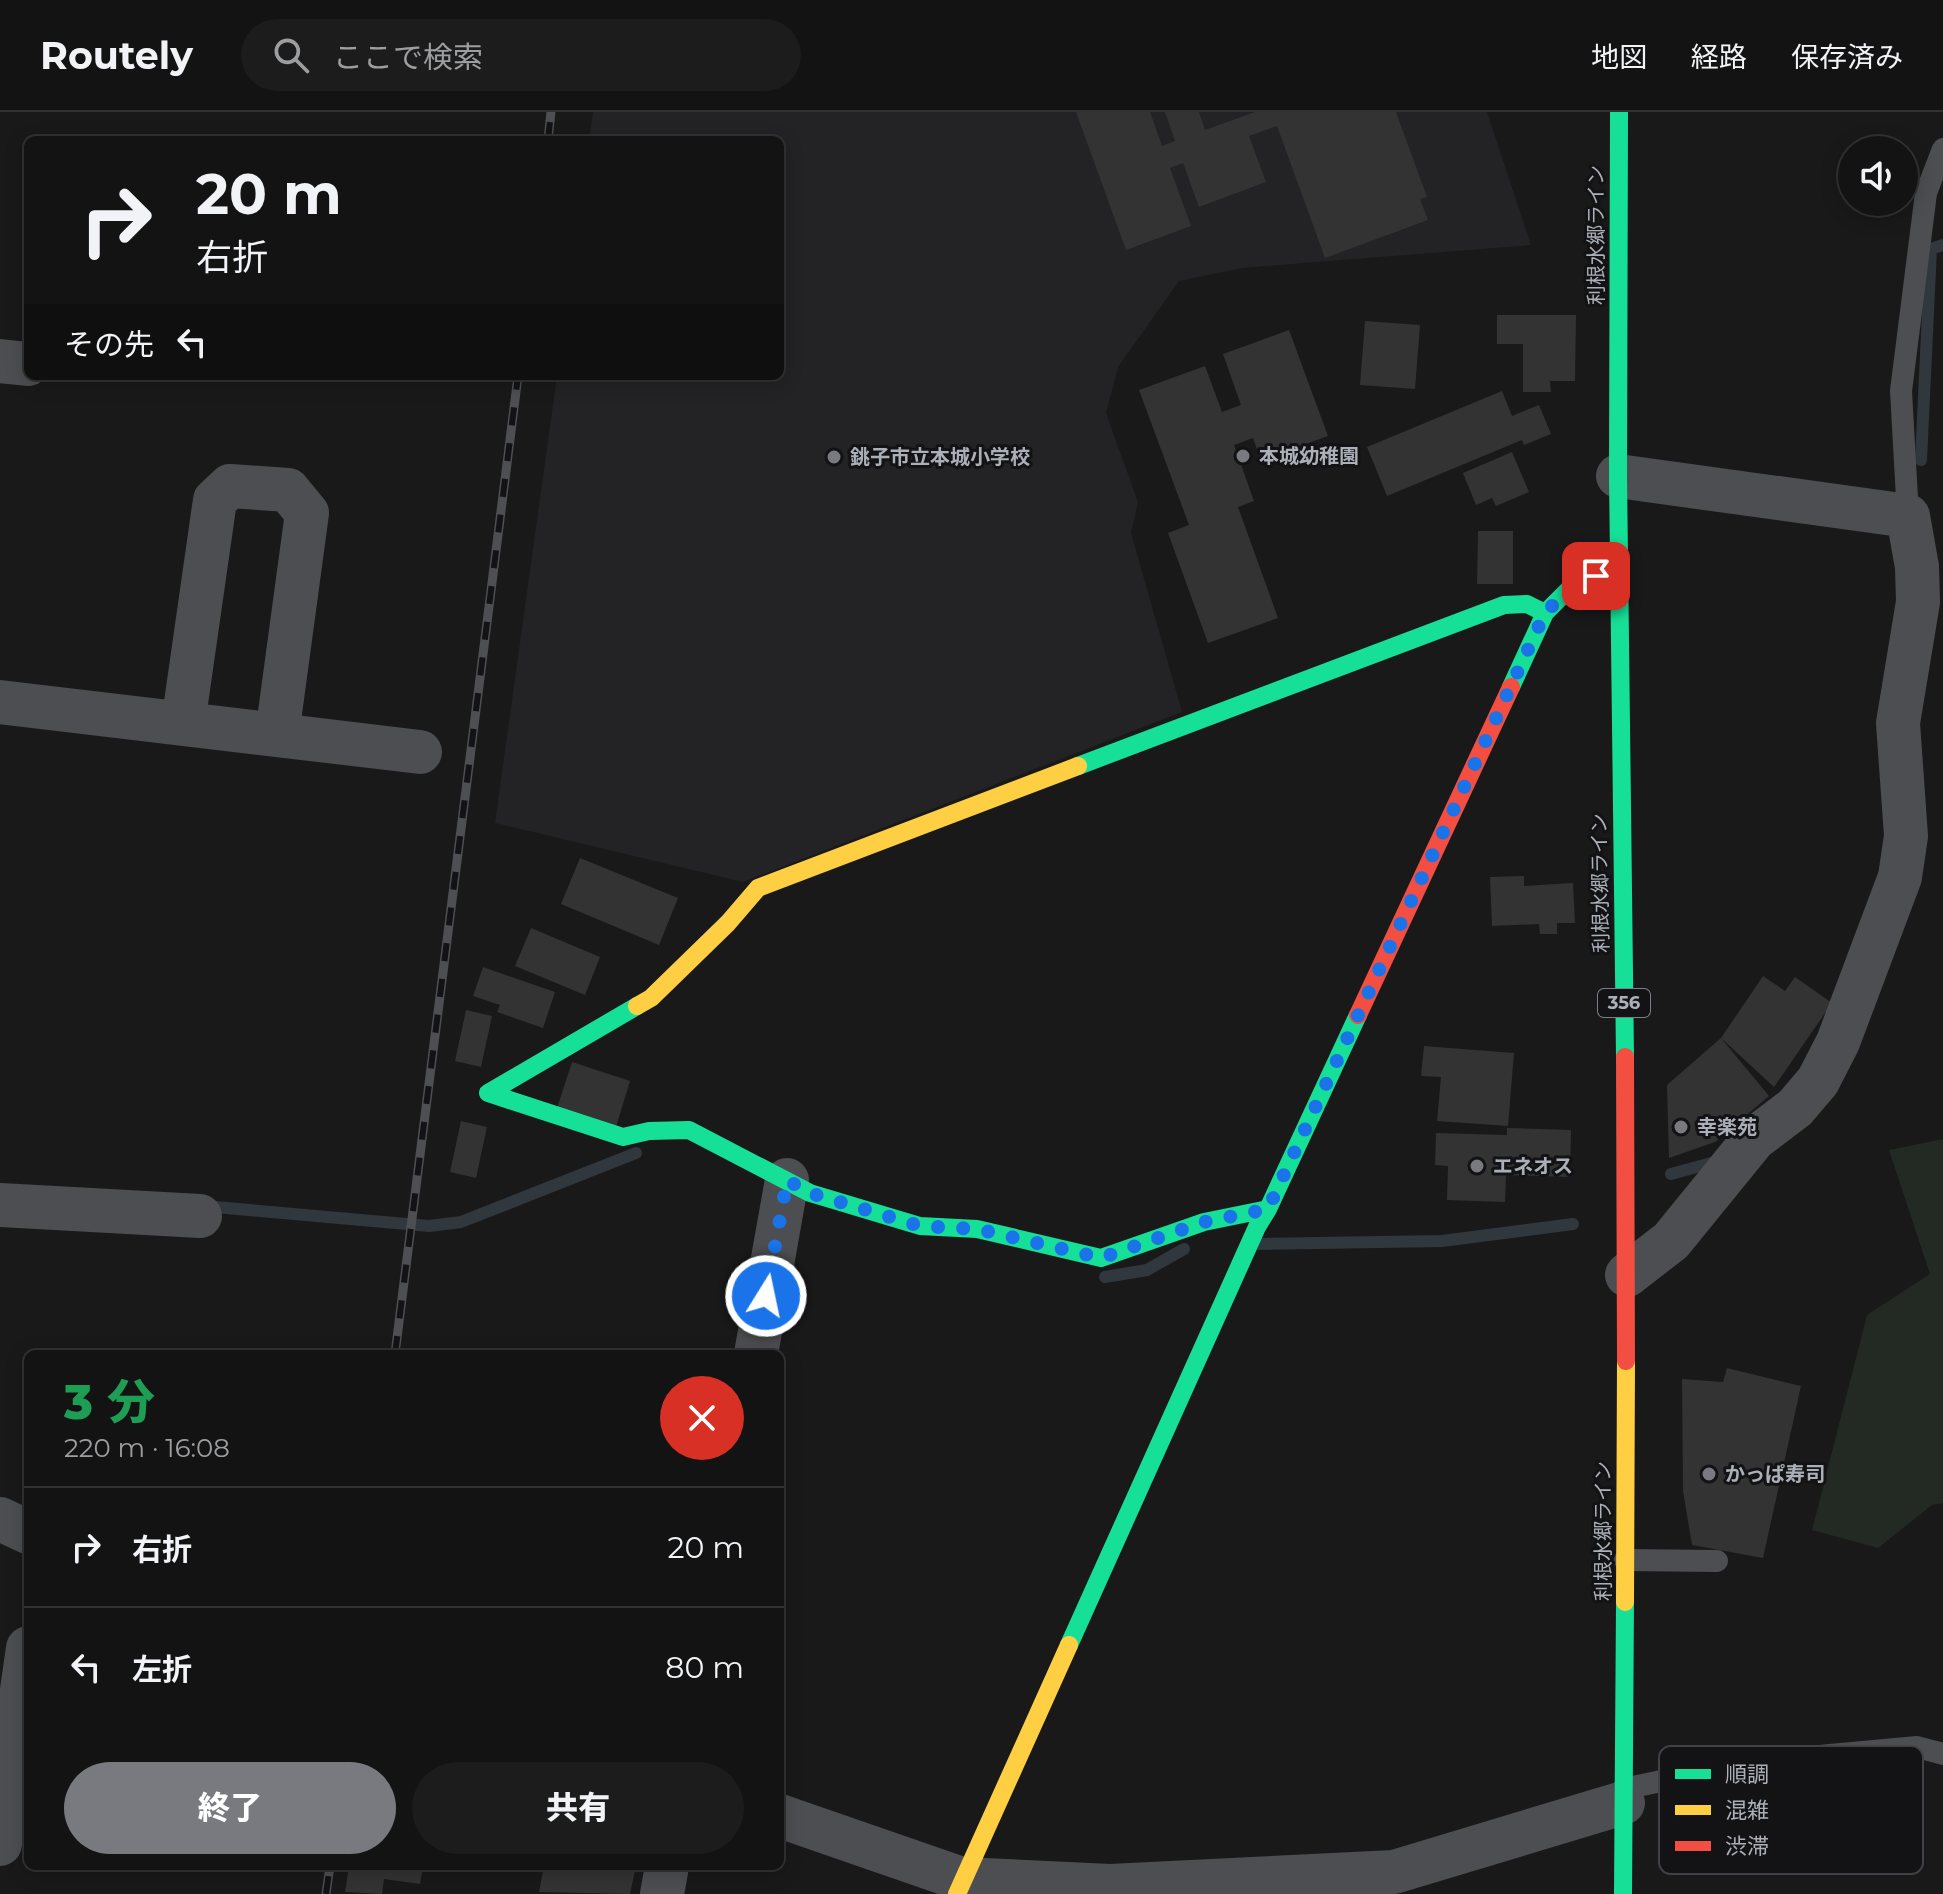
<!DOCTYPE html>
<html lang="ja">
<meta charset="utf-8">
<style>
:root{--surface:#131313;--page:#1c1c1c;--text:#f1f3f6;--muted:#9d9ea0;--line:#323233;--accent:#787a80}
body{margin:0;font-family:Montserrat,"Noto Sans JP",sans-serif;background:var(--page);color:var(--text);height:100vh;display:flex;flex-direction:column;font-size:30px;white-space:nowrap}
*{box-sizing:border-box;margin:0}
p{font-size:26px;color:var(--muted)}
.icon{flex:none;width:44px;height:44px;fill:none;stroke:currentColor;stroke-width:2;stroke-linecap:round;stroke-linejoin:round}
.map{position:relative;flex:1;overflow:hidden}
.sheet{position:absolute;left:24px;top:1238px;width:760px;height:520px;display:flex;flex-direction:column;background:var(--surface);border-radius:12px;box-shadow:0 4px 20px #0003,0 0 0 2px var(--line)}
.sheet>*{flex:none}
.top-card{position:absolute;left:24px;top:24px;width:760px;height:244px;border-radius:12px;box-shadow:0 4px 20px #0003,0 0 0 2px var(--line);background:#131313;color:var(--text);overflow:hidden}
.fabs{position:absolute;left:1838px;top:24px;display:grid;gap:16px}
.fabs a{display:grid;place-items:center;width:80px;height:80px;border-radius:50%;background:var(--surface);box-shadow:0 4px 20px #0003,0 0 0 2px var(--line);font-size:40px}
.pin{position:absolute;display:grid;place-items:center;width:68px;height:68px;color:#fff;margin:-34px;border-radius:16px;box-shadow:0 4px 12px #0006}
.me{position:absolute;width:88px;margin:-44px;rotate:10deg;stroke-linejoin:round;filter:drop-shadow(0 0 6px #0008)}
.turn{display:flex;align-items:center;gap:28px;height:168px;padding:0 40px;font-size:36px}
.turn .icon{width:104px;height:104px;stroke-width:2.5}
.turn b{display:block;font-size:56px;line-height:68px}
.then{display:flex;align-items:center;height:76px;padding:0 40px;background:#0003;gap:16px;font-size:30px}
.round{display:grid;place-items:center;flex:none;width:84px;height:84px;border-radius:42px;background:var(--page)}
.head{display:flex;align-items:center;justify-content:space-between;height:136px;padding:0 40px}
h1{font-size:48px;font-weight:800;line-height:60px;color:#1e9e55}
.action{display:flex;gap:16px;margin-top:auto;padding:16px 40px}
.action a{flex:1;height:92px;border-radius:48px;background:var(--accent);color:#fff;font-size:32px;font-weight:800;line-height:92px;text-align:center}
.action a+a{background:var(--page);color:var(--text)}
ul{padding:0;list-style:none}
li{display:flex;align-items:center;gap:24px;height:120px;padding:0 40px;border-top:2px solid var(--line)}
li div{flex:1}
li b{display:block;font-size:30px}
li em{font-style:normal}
header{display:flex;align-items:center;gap:48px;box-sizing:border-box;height:112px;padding:0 40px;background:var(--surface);border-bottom:2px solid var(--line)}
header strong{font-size:38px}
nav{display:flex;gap:44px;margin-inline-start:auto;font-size:28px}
.search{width:560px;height:72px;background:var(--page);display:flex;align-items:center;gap:20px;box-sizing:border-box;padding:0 28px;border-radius:44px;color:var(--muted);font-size:30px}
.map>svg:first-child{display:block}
</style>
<header>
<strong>Routely</strong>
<div class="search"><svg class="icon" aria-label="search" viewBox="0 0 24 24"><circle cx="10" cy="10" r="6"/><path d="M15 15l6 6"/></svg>ここで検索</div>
<nav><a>地図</a><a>経路</a><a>保存済み</a></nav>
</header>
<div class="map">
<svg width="1943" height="1782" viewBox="0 0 1943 1782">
<rect width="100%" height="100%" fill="#191919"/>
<path fill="#232325" d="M 593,0 L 1487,0 L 1531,133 L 1242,156 L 1179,169 L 1118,255 L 1106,301 L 1138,390 L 1131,421 L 1182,600 L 743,770 L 495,711 L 557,264 L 780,264 L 780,28 L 589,28 Z"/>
<path fill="#232923" d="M 1943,1027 L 1943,1391 L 1932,1393 L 1878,1436 L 1812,1418 L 1867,1203 L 1930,1162 L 1889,1038 Z"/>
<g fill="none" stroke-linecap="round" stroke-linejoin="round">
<path stroke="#30373d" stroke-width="12" d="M 1921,348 L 1931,137 L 1943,133
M 1671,1062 L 1715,1050
M 204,1094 L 429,1114 L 461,1110 L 636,1041
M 1258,1132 L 1442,1129 L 1573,1112
M 1105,1165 L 1147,1158 L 1184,1137"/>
</g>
<path fill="#333334" d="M 1076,0 L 1150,0 L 1162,34 L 1175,29 L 1165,0 L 1199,0 L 1205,18 L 1255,0 L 1396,0 L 1427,85 L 1420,87 L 1428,108 L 1325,146 L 1277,14 L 1249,24 L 1266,70 L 1199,95 L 1183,51 L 1170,56 L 1191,114 L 1126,138 Z
M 1497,203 L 1576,203 L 1575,269 L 1550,269 L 1551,280 L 1523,280 L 1523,232 L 1497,232 Z
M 1365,209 L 1420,213 L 1415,277 L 1360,273 Z
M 1289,218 L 1328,324 L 1261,348 L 1253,326 L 1234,333 L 1254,389 L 1238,395 L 1278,506 L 1208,531 L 1168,421 L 1189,413 L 1139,278 L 1205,254 L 1222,300 L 1241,293 L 1223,242 Z
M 1502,279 L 1512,304 L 1539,293 L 1551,322 L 1524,333 L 1522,328 L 1387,384 L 1367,335 Z
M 1512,340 L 1529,380 L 1496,394 L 1492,386 L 1476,393 L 1463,361 Z
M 1478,419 L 1513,419 L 1513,472 L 1477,472 Z
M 580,746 L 678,786 L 659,833 L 561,792 Z
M 1524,764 L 1524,774 L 1573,771 L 1575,811 L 1557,811 L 1557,822 L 1540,822 L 1539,812 L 1492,814 L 1490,765 Z
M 531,816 L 600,845 L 585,883 L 515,854 Z
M 483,855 L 555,880 L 543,916 L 497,900 L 500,893 L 473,884 Z
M 1763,864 L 1785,879 L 1795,865 L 1832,891 L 1774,975 L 1721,926 L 1769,984 L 1715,1030 L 1669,1046 L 1667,973 L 1721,926 Z
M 466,898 L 492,904 L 481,955 L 455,949 Z
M 1424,934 L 1514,941 L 1508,1014 L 1437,1009 L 1441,965 L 1421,964 Z
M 572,950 L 630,969 L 616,1015 L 557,996 Z
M 461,1009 L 487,1015 L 476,1066 L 450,1060 Z
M 1507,1016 L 1571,1018 L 1570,1065 L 1506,1063 L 1505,1090 L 1447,1088 L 1448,1054 L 1435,1053 L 1436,1021 L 1507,1023 Z
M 1727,1256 L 1801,1274 L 1763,1446 L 1692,1433 L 1683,1379 L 1682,1267 L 1723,1270 Z
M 349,1754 L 423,1754 L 420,1772 L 384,1767 L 382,1782 L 345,1780 Z
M 544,1754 L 636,1754 L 630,1782 L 539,1780 Z"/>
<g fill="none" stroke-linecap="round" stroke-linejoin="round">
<path stroke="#4d4e51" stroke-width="22" d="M 1908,404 L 1901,279 L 1926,81 L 1943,37
M 1625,1448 L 1717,1449
M 1623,1677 L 1753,1650 L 1917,1635 L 1943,1642"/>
<path stroke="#4d4e51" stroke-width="44" d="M 0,249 L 28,252
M 1618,364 L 1908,404 L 1917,455 L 1918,490 L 1898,611 L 1906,724 L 1900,765 L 1838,930 L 1818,969 L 1795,996 L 1754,1027 L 1671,1129 L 1627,1163
M 0,590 L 420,640
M 183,612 L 215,388 L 230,374 L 288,378 L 307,401 L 277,623
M 0,1093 L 200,1104
M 756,1242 L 787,1068
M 0,1407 L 28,1420
M 780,1704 L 962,1767 L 1110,1774 L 1394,1760 L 1623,1691
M 0,1732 L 28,1536
M 662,1782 L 667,1754"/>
<path stroke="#16e098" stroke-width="18" d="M 1619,0 L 1618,364 L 1625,945
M 1511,575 L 1545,501 L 1572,474 L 1619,455
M 1078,654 L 1504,493 L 1527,492 L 1545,501
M 637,894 L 488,981 L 623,1025 L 649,1019 L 689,1018 L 810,1081 L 920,1114 L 977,1117 L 1101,1146 L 1204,1110 L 1268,1097
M 1069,1533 L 1257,1115 L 1268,1097 L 1358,903
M 1623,1782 L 1625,1490"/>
<path stroke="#ffcf43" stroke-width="18" d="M 637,894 L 651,886 L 728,811 L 758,776 L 1078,654
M 1625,1490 L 1626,1249
M 957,1782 L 1069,1533"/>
<path stroke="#f24e42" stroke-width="18" d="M 1358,903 L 1511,575
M 1625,945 L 1626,1249"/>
<defs>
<path id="rail" d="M 548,28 L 551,0
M 395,1242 L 518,264
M 326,1782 L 330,1754"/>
</defs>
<use href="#rail" stroke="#4e4f52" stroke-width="9"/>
<use href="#rail" stroke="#131315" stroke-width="6" stroke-dasharray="18" stroke-linecap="butt"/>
</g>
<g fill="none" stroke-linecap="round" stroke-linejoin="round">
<path stroke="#1a73e8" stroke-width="14" stroke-dasharray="0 25.2" d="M 766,1184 L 787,1068 L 810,1081 L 920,1114 L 977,1117 L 1101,1146 L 1204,1110 L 1268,1097 L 1545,501 L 1572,474 L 1596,464"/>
</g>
<g fill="#787a80" stroke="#131315" stroke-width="3">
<circle cx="1243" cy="344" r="8"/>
<circle cx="834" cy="345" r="8"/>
<circle cx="1681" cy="1015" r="8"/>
<circle cx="1477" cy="1054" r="8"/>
<circle cx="1709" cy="1362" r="8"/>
</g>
<g text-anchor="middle" stroke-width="6" stroke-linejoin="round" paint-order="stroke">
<rect fill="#131315" stroke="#7d8087" stroke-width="2" x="1598" y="877" width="52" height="28" rx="6"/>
<g font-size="18" font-weight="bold" fill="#abafb8">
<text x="1624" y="897">356</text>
</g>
<g font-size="20" fill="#abafb8" stroke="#131315">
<text transform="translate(1596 123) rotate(-90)" y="7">利根水郷ライン</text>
<text transform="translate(1600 771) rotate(-91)" y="7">利根水郷ライン</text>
<text transform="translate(1603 1419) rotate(-90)" y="7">利根水郷ライン</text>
</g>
<g font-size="20" font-weight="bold" fill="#abafb8" stroke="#131315" text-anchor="start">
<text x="1259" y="351">本城幼稚園</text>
<text x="850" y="352">銚子市立本城小学校</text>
<text x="1697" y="1022">幸楽苑</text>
<text x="1493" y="1061">エネオス</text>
<text x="1725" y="1369">かっぱ寿司</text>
</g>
</g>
<rect x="1659" y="1634" width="264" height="128" rx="12" fill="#131315" stroke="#414246" stroke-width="2"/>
<rect x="1675" y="1657" width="36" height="10" fill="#16e098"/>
<rect x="1675" y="1693" width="36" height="10" fill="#ffcf43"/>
<rect x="1675" y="1729" width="36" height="10" fill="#f24e42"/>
<g font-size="22" fill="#abafb8">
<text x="1725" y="1670">順調</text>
<text x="1725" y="1706">混雑</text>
<text x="1725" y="1742">渋滞</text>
</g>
</svg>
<div class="fabs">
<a><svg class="icon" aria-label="sound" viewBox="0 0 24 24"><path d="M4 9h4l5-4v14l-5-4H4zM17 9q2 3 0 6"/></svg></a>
</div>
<div class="pin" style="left:1596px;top:464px;background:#d93025"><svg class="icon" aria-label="arrive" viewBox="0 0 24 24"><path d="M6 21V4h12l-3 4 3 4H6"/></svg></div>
<svg class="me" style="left:766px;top:1184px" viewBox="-20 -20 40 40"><circle r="17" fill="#1a73e8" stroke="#fff" stroke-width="3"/><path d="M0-11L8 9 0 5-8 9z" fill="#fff"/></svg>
<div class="top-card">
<div class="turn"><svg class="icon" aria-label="right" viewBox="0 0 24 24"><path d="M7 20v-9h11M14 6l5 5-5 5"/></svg><div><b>20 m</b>右折</div></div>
<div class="then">その先<svg class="icon" aria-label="left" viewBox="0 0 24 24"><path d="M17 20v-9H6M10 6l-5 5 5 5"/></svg></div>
</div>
<section class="sheet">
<div class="head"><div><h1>3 分</h1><p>220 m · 16:08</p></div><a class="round" style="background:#d93025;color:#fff"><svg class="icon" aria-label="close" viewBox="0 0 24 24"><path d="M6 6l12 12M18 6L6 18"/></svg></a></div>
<ul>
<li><svg class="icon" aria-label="right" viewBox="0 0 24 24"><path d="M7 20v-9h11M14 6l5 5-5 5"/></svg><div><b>右折</b></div><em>20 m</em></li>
<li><svg class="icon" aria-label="left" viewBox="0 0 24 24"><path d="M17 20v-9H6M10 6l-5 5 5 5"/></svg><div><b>左折</b></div><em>80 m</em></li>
</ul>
<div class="action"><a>終了</a><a>共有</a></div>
</section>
</div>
